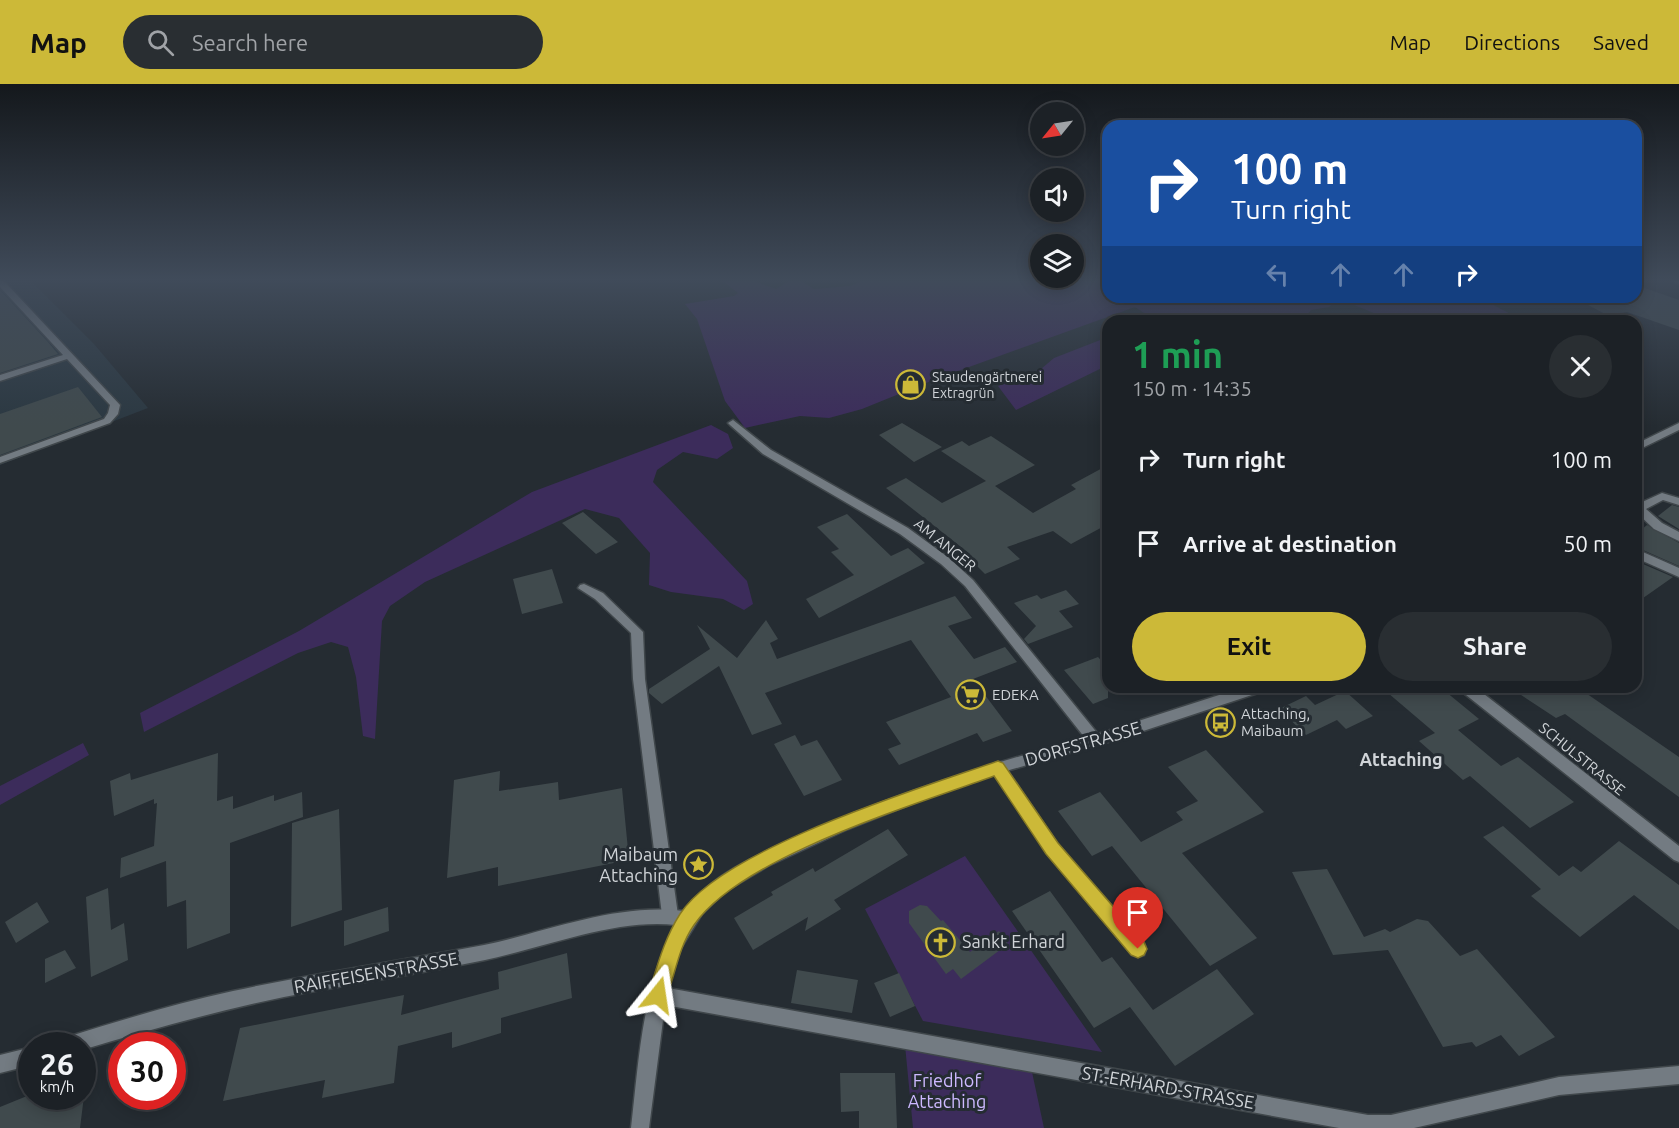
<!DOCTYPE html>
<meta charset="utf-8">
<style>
:root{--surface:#1c2126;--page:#292e32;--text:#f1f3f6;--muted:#a0a3a7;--line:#3a3e43;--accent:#ccb938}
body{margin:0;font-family:Ubuntu,sans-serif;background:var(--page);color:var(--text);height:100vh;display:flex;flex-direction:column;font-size:22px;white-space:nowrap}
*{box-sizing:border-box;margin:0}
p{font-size:20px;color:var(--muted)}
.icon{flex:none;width:33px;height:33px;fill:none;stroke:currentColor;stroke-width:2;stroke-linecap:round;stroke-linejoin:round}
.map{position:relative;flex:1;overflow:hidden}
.sheet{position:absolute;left:1102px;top:231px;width:540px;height:378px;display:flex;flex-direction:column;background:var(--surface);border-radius:18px;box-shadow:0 3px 15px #0003,0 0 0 2px var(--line)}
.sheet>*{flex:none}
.hud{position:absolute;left:1102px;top:36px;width:540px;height:183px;border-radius:18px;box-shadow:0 3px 15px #0003,0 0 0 2px var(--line);background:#1a4fa0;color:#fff;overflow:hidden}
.needle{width:39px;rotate:240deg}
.tools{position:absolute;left:1030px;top:18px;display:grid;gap:12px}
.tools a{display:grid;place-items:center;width:54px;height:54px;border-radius:50%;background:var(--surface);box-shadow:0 3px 15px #0003,0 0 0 2px var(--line);font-size:30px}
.speed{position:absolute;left:18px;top:948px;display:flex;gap:12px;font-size:30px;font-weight:700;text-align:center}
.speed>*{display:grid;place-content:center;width:78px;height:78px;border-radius:50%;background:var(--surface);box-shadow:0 3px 15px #0003,0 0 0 2px var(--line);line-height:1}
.speed small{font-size:15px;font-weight:400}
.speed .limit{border:9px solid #d22;background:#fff;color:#111}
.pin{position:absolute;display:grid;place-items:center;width:51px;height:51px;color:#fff;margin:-62px -26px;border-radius:50% 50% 50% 0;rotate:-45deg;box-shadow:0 0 6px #0007}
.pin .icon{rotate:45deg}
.me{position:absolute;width:66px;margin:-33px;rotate:15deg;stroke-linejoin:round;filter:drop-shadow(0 0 4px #0008)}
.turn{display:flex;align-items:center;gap:21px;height:126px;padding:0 30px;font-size:27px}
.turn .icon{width:78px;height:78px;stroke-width:2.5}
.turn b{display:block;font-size:42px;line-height:51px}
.lanes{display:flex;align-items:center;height:57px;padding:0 30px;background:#0003;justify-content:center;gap:30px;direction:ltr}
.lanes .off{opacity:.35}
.round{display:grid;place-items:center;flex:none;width:63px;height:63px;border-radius:32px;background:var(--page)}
.overview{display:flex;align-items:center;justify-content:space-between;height:102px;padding:0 30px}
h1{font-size:36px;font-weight:700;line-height:45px;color:#1e9e55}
.action{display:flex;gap:12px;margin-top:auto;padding:12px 30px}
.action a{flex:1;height:69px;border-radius:36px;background:var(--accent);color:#111;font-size:24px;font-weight:700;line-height:69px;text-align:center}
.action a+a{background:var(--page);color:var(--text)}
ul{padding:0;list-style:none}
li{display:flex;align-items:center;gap:18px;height:84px;padding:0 30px}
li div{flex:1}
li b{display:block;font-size:22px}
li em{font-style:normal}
header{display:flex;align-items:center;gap:36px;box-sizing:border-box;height:84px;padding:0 30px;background:var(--accent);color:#111}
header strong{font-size:28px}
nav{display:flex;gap:33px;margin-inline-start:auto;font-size:21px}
.search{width:420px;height:54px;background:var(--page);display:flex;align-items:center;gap:15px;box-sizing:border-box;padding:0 21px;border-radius:33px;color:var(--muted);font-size:22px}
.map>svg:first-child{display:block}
</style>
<header>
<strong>Map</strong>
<div class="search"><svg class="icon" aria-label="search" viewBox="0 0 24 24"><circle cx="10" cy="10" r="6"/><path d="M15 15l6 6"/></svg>Search here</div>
<nav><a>Map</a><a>Directions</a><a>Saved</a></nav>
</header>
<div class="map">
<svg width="1679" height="1044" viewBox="0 0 1679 1044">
<rect width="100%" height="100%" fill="#252c32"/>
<path fill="#2b3841" d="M 0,197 L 31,197 L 94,260 L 148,324 L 0,381 Z"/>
<path fill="#3c2c5b" d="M 723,197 L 754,197 L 776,205 L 789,197 L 801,197 L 814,205 L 850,202 L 862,197 L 1088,197 L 1093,199 L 1092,197 L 1108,197 L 1108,213 L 1326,213 L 1333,219 L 1329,223 L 1311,226 L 1302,237 L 1152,237 L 1152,234 L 1135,223 L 936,295 L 862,325 L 829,334 L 800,332 L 745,344 L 725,317 L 697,235 L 685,220 L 734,212 L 738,209 Z
M 1335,213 L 1478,213 L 1524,237 L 1393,237 Z
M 1108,253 L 1108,281 L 1016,326 L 998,302 L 1041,285 L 1054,274 Z
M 711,341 L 728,350 L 733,364 L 717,375 L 683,368 L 657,386 L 653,398 L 747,497 L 753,520 L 744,526 L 723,515 L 671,508 L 649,501 L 650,469 L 619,434 L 585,425 L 425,498 L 390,522 L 382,537 L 375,655 L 363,652 L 356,593 L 348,563 L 331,558 L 298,569 L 144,648 L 140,629 L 299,547 L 532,408 Z
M 83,659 L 89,671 L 0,721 L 0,702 Z
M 965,772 L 1102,968 L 923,937 L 865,825 Z
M 905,961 L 1032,988 L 1044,1044 L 913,1044 Z"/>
<path fill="#404a4d" d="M 1636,201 L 1679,216 L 1679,246 L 1627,228 L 1607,231 L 1573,213 L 1636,213 Z
M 0,206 L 48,258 L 58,270 L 0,289 Z
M 78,303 L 102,333 L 0,371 L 0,330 Z
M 902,339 L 942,363 L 914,378 L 879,351 Z
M 991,352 L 1035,381 L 995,402 L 1033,429 L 1076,405 L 1071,401 L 1108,381 L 1108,440 L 1071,460 L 1053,447 L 1007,463 L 1020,475 L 985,490 L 966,471 L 970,470 L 886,404 L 906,394 L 942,419 L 986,397 L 941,367 L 962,357 L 969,362 Z
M 1672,421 L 1679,423 L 1679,445 L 1658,432 Z
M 583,428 L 618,458 L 596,470 L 562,439 Z
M 847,430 L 891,472 L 908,464 L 925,479 L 819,534 L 806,515 L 854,491 L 831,468 L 839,465 L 817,443 Z
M 1647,441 L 1679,459 L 1679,482 L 1636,463 L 1636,450 Z
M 1636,477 L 1673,493 L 1636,519 Z
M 552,485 L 563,519 L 522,530 L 513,495 Z
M 1066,506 L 1079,520 L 1059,527 L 1073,543 L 1028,560 L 1024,555 L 1036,542 L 1014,519 L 1037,511 L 1041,515 Z
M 955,512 L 972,534 L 948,542 L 974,575 L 1005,563 L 1017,578 L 973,595 L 1012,647 L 983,658 L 977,649 L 899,681 L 888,665 L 901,660 L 886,638 L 951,613 L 911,556 L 765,609 L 782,640 L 752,651 L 719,582 L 662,620 L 649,609 L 649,605 L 710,565 L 697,541 L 737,574 L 766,536 L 778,555 L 770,559 L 777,575 Z
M 1098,573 L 1108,584 L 1108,614 L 1093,620 L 1064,586 Z
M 1401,603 L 1440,603 L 1479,635 L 1458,646 L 1501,682 L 1518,673 L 1574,718 L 1530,744 L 1470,692 L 1463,696 L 1419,657 L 1435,649 L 1388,609 Z
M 1509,603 L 1577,603 L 1679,673 L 1679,713 L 1565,630 L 1556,634 Z
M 1345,607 L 1373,632 L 1346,645 L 1337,636 L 1306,651 L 1279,625 L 1306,612 L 1315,621 Z
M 795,651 L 801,662 L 817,656 L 842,696 L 804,712 L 774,660 Z
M 1206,666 L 1264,728 L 1182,769 L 1257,854 L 1210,882 L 1112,762 L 1092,772 L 1058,727 L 1100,708 L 1141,758 L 1183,736 L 1176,728 L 1198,717 L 1168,683 Z
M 218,669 L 217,717 L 233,712 L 233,725 L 274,711 L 274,717 L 302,708 L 303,733 L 230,759 L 230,849 L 187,865 L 186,816 L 167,823 L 166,777 L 120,794 L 121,774 L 154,762 L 157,719 L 154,720 L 154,715 L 114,732 L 110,697 L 130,689 L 131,696 Z
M 500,687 L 499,707 L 558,698 L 559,716 L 622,704 L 629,776 L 498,802 L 498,783 L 447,794 L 454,696 Z
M 339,725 L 342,826 L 291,843 L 292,739 Z
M 1503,742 L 1559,792 L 1573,782 L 1581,788 L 1619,757 L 1679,801 L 1679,846 L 1634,811 L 1580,853 L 1531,812 L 1541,805 L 1483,753 Z
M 888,745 L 908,771 L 834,816 L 841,825 L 805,847 L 808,833 L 753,866 L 734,834 L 773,811 L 771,808 L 813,784 L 815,788 Z
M 1327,785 L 1364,853 L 1385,845 L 1390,848 L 1417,835 L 1428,837 L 1460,872 L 1477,865 L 1555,953 L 1519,972 L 1501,951 L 1476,963 L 1472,958 L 1443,963 L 1388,866 L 1333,871 L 1292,788 Z
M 108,804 L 111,846 L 124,839 L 128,876 L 91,893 L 86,813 Z
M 1050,807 L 1102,878 L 1112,873 L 1153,926 L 1217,885 L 1254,930 L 1175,982 L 1130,923 L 1094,944 L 1012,827 Z
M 37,818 L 49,838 L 16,859 L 5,838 Z
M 920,821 L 927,822 L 941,837 L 943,836 L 970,868 L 999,847 L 1008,860 L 961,895 L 953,885 L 946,890 L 909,839 L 909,827 Z
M 388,823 L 389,847 L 344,862 L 344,837 Z
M 65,866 L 76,884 L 45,899 L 45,875 Z
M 567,869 L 572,914 L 501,934 L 501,949 L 452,964 L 452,948 L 398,962 L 394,999 L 322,1014 L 325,996 L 223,1017 L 240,944 L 404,911 L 401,931 L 499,905 L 498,888 Z
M 797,886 L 858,896 L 852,929 L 791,919 Z
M 899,889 L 915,922 L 890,933 L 874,899 Z
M 840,989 L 895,989 L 897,1044 L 859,1044 L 859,1027 L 841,1028 Z
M 27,1012 L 84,1012 L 80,1044 L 0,1044 L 0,1023 Z"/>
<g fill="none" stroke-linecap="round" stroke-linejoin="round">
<defs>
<path id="service" d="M 0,197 L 4,197 L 120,321 L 118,330 L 110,339 L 0,379 L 0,373 L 104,335 L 108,329 L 110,321 L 67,275 L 0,297 L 0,291 L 63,271 L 0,203 Z
M 1662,409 L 1679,414 L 1679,421 L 1663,416 L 1646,425 L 1662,439 L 1679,448 L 1679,457 L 1654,445 L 1636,428 L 1636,418 L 1640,419 Z
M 1636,465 L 1679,484 L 1679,493 L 1636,474 Z
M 584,500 L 603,509 L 643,548 L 645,595 L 678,831 L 676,836 L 670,839 L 664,836 L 662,831 L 633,595 L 631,549 L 595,515 L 578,504 L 580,501 Z
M 998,678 L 1003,680 L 1057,759 L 1144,859 L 1146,865 L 1144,871 L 1138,873 L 1132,871 L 1047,769 L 993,688 L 991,684 L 993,680 Z"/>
<path id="minor" d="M 1672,197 L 1679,197 L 1679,200 Z
M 733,336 L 771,366 L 908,444 L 949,474 L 973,496 L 1098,650 L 1244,603 L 1266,603 L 1264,607 L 1122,654 L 999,689 L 949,705 L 848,745 L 768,782 L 726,807 L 702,830 L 681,864 L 668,904 L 1368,1031 L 1391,1031 L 1559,993 L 1679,982 L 1679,1000 L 1559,1011 L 1414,1044 L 1339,1044 L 665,921 L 649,1044 L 631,1044 C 639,975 642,903 676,841 C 616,834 543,864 485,876 C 418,890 351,900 284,913 C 216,927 149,946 82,966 L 82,962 L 58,962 L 61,956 L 67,953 C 122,936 177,919 233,907 C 316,889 401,877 484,861 C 550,847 616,819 684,827 C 713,789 760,770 803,751 C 894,710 988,680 1085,654 L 965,502 L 941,480 L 900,450 L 763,370 L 730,341 L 728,339 Z
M 1679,339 L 1679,346 L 1636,367 L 1636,360 Z
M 1459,603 L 1475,603 L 1679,762 L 1679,778 L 1674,776 L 1461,607 Z
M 32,963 L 32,981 L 0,989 L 0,971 Z"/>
</defs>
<use href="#service" stroke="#40474b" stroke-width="3"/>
<use href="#minor" stroke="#40474b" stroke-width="3"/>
<use href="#service" fill="#737b82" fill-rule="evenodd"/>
<use href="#minor" fill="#737b82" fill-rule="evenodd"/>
</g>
<linearGradient id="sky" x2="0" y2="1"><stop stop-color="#14181c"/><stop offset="0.57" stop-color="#404b5a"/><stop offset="1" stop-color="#404b5a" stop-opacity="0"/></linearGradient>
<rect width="1679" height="343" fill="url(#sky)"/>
<path fill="#ccb938" stroke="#857824" stroke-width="1.5" d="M 998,677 L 1003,679 L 1058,759 L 1144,858 L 1147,865 L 1144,871 L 1138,874 L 1131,871 L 1046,770 L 994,692 C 915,721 742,772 694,841 C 678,864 675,892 665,918 L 658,920 L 651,918 L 648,911 C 657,883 664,855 680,830 C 723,764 921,704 998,677 Z"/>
<defs>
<symbol id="shop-ring" viewBox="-11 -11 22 22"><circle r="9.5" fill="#252c32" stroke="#ccb938" stroke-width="1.5"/><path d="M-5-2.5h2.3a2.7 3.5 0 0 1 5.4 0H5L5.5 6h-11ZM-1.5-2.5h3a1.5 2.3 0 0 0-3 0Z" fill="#ccb938"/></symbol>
<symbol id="supermarket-ring" viewBox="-11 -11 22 22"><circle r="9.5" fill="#252c32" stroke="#ccb938" stroke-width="1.5"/><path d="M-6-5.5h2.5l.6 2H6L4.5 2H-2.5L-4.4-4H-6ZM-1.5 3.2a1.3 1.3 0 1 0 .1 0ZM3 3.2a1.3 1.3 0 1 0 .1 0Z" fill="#ccb938"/></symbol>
<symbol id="bus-ring" viewBox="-11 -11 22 22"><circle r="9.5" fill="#252c32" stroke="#ccb938" stroke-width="1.5"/><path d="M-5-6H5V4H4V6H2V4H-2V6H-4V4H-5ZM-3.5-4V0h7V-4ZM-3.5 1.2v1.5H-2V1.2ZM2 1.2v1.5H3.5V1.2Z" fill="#ccb938"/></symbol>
<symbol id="sight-ring" viewBox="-11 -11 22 22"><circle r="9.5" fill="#252c32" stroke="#ccb938" stroke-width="1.5"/><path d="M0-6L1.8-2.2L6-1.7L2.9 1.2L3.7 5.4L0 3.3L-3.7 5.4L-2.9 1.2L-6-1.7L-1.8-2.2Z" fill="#ccb938"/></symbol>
<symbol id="church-ring" viewBox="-11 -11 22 22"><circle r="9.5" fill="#252c32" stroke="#ccb938" stroke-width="1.5"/><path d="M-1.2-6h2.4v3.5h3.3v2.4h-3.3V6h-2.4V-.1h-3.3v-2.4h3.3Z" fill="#ccb938"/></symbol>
</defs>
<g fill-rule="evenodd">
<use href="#shop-ring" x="894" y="284" width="33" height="33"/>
<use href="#supermarket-ring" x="954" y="594" width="33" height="33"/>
<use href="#bus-ring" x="1204" y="622" width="33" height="33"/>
<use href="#sight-ring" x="682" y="764" width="33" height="33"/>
<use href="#church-ring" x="924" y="842" width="33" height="33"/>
</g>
<g text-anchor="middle" stroke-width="6" stroke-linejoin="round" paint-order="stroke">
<g font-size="14" fill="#d0d4d8" stroke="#252c32" text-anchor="start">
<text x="932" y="298">Staudengärtnerei<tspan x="932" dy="16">Extragrün</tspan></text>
</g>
<g font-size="15" fill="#d0d4d8" stroke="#252c32">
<text transform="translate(945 461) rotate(39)" y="5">AM ANGER</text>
<text transform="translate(1582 675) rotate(39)" y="5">SCHULSTRASSE</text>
</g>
<g font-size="15" fill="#d0d4d8" stroke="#252c32" text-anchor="start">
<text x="992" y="616">EDEKA</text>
<text x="1241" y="635">Attaching,<tspan x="1241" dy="17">Maibaum</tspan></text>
</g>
<g font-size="18" fill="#d0d4d8" stroke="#252c32">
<text transform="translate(1083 660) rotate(-16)" y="6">DORFSTRASSE</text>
<text transform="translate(376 889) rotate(-10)" y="6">RAIFFEISENSTRASSE</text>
<text transform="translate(1168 1004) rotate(10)" y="6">ST.-ERHARD-STRASSE</text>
</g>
<g font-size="18" font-weight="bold" fill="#d0d4d8" stroke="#252c32">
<text x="1401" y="682">Attaching</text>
</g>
<g font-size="18" fill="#d0d4d8" stroke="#252c32" text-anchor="end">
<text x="678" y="777">Maibaum<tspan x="678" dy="21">Attaching</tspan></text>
<text x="962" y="864" text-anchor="start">Sankt Erhard</text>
</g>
<g font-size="18" fill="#cdb9ff" stroke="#252c32">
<text x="947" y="1003">Friedhof<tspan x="947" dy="21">Attaching</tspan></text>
</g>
</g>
</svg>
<div class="tools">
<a><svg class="needle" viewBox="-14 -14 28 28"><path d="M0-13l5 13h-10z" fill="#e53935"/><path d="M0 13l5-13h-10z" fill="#a0a3a7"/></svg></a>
<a><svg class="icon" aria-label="sound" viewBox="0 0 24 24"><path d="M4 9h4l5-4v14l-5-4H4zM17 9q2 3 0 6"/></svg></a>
<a><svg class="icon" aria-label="layers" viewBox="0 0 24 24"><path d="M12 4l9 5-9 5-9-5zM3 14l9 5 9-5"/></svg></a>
</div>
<div class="speed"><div>26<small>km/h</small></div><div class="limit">30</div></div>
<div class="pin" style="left:1138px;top:865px;background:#d93025"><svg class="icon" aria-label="arrive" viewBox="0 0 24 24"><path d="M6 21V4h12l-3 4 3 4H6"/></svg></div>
<svg class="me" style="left:658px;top:911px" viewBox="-20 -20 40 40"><path d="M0-17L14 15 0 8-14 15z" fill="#ccb938" stroke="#fff" stroke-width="4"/></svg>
<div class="hud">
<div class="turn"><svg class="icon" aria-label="right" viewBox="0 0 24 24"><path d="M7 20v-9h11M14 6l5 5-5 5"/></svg><div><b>100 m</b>Turn right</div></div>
<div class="lanes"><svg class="icon off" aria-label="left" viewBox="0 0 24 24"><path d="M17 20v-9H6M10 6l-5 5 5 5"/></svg><svg class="icon off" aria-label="ahead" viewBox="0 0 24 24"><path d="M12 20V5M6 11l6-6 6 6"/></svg><svg class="icon off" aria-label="ahead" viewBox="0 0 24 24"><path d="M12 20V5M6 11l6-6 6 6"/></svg><svg class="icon" aria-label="right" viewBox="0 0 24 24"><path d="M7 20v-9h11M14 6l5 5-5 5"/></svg></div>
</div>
<section class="sheet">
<div class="overview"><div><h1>1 min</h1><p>150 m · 14:35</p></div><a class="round"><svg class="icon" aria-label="close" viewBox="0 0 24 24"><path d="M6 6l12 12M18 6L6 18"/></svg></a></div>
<ul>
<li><svg class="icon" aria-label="right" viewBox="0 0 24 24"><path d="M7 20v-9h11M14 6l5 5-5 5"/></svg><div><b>Turn right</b></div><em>100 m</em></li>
<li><svg class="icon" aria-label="arrive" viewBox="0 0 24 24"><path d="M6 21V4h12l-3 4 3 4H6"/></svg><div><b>Arrive at destination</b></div><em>50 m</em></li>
</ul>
<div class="action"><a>Exit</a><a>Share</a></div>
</section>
</div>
